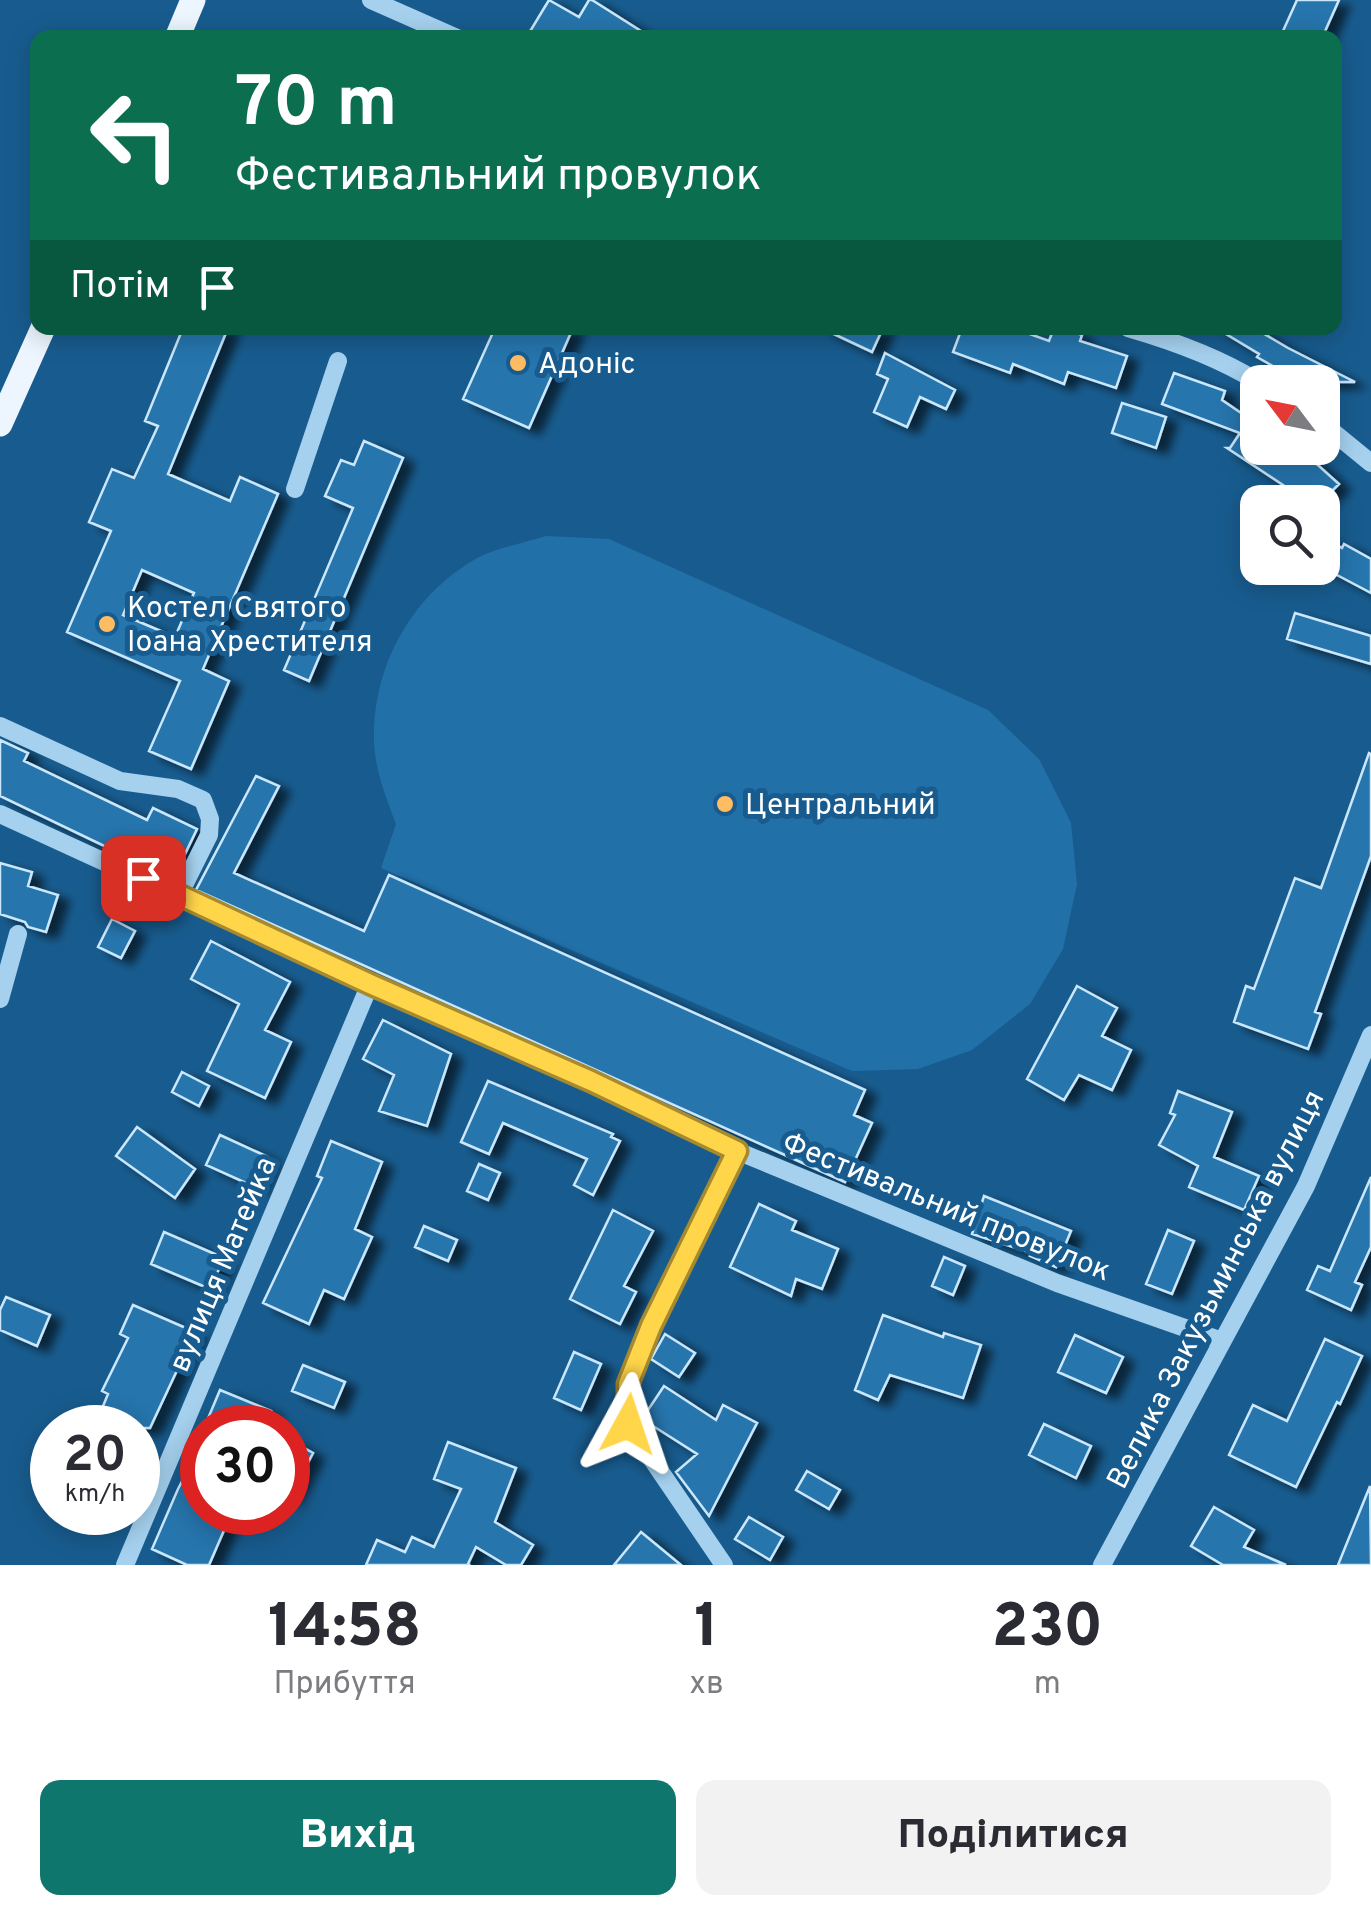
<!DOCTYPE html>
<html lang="uk">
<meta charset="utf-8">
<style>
:root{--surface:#fff;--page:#f2f2f3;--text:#2b2b33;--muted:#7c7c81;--accent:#0f766e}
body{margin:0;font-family:Overpass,sans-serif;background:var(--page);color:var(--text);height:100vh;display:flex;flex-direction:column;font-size:38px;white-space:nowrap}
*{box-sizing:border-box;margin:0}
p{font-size:32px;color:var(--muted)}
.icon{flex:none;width:55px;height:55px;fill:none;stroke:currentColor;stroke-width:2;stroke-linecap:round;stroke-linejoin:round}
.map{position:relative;height:1565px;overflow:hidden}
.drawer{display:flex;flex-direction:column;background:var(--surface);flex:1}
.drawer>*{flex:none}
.top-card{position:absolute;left:30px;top:30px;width:1312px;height:305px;border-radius:20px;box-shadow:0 5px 25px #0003;background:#0b6e4f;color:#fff;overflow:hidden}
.needle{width:65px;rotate:302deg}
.tools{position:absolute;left:1240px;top:365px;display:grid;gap:20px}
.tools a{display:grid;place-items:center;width:100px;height:100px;border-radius:20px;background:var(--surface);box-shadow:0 5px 25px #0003;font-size:50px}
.speed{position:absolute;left:30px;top:1405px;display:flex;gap:20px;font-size:50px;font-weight:700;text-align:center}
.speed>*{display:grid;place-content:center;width:130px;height:130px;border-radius:50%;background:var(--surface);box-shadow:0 5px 25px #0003;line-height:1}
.speed small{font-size:25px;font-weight:400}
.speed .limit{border:15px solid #d22;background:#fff;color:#111}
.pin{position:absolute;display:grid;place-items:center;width:85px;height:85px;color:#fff;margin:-42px;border-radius:20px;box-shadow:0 5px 15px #0006}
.me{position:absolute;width:110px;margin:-55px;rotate:5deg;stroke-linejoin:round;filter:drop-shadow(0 0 8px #0008)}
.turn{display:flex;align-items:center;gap:35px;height:210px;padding:0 40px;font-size:45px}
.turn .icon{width:130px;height:130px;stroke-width:2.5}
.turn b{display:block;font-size:70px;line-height:85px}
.then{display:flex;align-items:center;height:95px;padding:0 40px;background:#0003;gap:20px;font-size:38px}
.eta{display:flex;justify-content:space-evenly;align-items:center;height:170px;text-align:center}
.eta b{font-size:60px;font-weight:800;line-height:70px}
.button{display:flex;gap:20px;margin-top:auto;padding:20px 40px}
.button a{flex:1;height:115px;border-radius:20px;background:var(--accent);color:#fff;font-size:40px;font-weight:800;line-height:115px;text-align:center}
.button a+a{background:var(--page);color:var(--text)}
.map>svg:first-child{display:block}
</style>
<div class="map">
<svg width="1371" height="1565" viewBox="0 0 1371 1565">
<defs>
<filter id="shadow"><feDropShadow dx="11" dy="6" stdDeviation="5" flood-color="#0009"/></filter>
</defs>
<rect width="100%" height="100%" fill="#185c8f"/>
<path fill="#2170a8" d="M 546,536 L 609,539 L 988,710 L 1039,759 L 1071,823 L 1077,884 L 1063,949 L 1030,1004 L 972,1050 L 918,1069 L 852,1071 L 381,868 L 396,824 C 385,795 373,765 374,734 C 375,661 414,593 479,557 C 499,547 525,543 546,536 Z"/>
<path fill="#2775ad" stroke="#cbe7fb" stroke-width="2.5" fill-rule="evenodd" filter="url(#shadow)" d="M 549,0 L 579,17 L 589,0 L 592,0 L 652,38 L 526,38 Z
M 1297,0 L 1339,0 L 1322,38 L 1296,38 L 1283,31 Z
M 183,328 L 228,328 L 168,474 L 230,501 L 240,477 L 278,494 L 203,669 L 229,681 L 191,769 L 149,751 L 180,681 L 67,632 L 111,531 L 89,522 L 112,469 L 134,478 L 158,426 L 145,421 ZM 142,570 L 194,593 L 175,637 L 123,615 Z
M 495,328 L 573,328 L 529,428 L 463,399 Z
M 821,328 L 883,328 L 872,352 Z
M 962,328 L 1013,328 L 1049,341 L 1054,328 L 1063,328 L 1082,335 L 1080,341 L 1127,356 L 1116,388 L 1068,372 L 1064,384 L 1013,364 L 1010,373 L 953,352 Z
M 1216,328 L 1254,328 L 1288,348 L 1355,382 L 1301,382 L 1257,357 L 1259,354 Z
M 885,353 L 955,390 L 946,409 L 920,397 L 907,427 L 874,412 L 888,379 L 877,374 Z
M 1174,373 L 1225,391 L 1222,400 L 1250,419 L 1258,409 L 1258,448 L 1299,448 L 1339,484 L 1321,502 L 1272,502 L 1286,487 L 1227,448 L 1230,448 L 1240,433 L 1162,404 Z
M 1122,403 L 1166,417 L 1156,448 L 1112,433 Z
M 364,441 L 403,458 L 309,681 L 284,670 L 353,508 L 325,496 L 341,460 L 354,465 Z
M 1322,536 L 1342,548 L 1344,544 L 1371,559 L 1371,593 L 1322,567 Z
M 1295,613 L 1371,636 L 1371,664 L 1287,639 Z
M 0,740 L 28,753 L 24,761 L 147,820 L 153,808 L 197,829 L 173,879 L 0,796 Z
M 1369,753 L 1371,754 L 1371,856 L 1315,1012 L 1321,1014 L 1308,1049 L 1234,1022 L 1246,986 L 1254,989 L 1295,878 L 1321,888 Z
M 256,776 L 279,786 L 234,873 L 364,931 L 389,875 L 865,1090 L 854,1115 L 872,1123 L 845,1182 L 196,890 Z
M 0,863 L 32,872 L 28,886 L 58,895 L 46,932 L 28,927 L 25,922 L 0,914 Z
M 112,919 L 135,931 L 121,958 L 98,947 Z
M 211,941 L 290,982 L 265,1030 L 291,1042 L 265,1098 L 207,1071 L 239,1004 L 191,979 Z
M 1077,986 L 1117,1008 L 1102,1036 L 1131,1050 L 1112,1090 L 1079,1075 L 1064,1100 L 1027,1079 Z
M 383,1020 L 451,1054 L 427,1126 L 379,1111 L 394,1075 L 363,1059 Z
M 182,1072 L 209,1086 L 199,1106 L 172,1092 Z
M 488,1081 L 613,1134 L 611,1137 L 620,1141 L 593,1195 L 574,1185 L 587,1159 L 503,1123 L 489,1154 L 461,1142 Z
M 1178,1091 L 1232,1112 L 1214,1157 L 1259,1176 L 1244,1210 L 1189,1187 L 1198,1166 L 1159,1145 L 1175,1115 L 1170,1113 Z
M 137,1127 L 195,1169 L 175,1198 L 116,1156 Z
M 220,1135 L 268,1157 L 255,1187 L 206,1165 Z
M 331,1141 L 382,1162 L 355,1229 L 372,1237 L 344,1299 L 324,1290 L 309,1324 L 263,1303 L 322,1178 L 317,1176 Z
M 479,1164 L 500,1173 L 488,1200 L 467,1191 Z
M 1371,1177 L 1371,1247 L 1355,1282 L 1362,1285 L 1351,1310 L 1307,1290 L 1318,1266 L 1330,1271 Z
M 984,1196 L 1071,1231 L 1056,1267 L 1030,1256 L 1032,1253 L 972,1234 Z
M 759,1204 L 796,1221 L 792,1230 L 838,1249 L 822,1289 L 796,1279 L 791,1296 L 730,1267 Z
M 613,1210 L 653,1231 L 624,1286 L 636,1292 L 620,1324 L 570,1299 Z
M 424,1226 L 457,1240 L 448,1261 L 415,1247 Z
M 1168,1230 L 1194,1241 L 1172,1294 L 1146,1284 Z
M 164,1232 L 224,1258 L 210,1289 L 151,1264 Z
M 944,1257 L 965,1266 L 953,1295 L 932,1286 Z
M 6,1297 L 50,1315 L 37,1346 L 0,1330 L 0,1310 Z
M 133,1305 L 195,1332 L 150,1428 L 94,1428 L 108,1394 L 102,1391 L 128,1338 L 120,1334 Z
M 883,1315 L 943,1337 L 944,1333 L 981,1345 L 963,1398 L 890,1375 L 878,1400 L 855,1390 Z
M 665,1334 L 695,1353 L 679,1377 L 651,1359 Z
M 1075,1335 L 1123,1357 L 1106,1393 L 1058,1372 Z
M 1325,1339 L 1362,1356 L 1340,1404 L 1337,1402 L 1296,1487 L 1229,1455 L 1253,1405 L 1287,1421 Z
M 574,1352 L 601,1364 L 581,1410 L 554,1398 Z
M 303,1365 L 345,1382 L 334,1408 L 292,1391 Z
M 664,1386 L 716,1420 L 723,1405 L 757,1423 L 709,1516 L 676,1472 L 697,1454 L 642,1419 Z
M 220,1390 L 271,1411 L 264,1428 L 204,1428 Z
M 1044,1424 L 1091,1446 L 1076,1478 L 1029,1455 Z
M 288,1439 L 313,1453 L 288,1501 Z
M 448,1442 L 516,1468 L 495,1522 L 533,1545 L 521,1565 L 506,1565 L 476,1547 L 468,1564 L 470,1565 L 366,1565 L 377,1540 L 405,1552 L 412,1537 L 434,1547 L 461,1489 L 434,1479 Z
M 202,1443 L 202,1512 L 232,1512 L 209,1565 L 187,1565 L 152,1549 L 178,1489 Z
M 807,1471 L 840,1490 L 829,1509 L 796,1490 Z
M 1370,1486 L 1371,1565 L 1338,1565 Z
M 1214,1507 L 1254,1530 L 1244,1547 L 1286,1565 L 1223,1565 L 1191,1546 Z
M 749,1517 L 783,1537 L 770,1560 L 735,1539 Z
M 641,1532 L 681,1565 L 614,1565 Z"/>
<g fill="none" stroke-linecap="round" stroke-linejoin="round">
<path stroke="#a5d1ef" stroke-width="18" d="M 371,0 L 457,38
M 1128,328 C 1173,341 1218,357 1258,382
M 1322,423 L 1371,463
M 295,489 L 338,361
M 0,726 L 120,781 L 178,789 L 203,800 L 210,819 L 209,835 L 179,895
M 0,814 L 370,984 L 591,1081 L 737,1151 L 1057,1283 L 1222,1341
M 0,999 L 18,934
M 125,1565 L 370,984
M 724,1565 L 628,1424 L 628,1384 L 651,1326 L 737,1151
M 1102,1565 L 1306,1186 L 1371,1035"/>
<path stroke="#edf6ff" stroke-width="25" d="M 177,38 L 193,0
M 0,424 L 43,328"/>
</g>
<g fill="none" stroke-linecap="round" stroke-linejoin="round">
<defs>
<path id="route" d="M 143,878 L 370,984 L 591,1081 L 737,1151 L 651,1326 L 628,1384 L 628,1424"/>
</defs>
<use href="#route" stroke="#a68a30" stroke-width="25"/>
<use href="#route" stroke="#ffd54a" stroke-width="18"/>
</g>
<g fill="#ffbc63" stroke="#185c8f" stroke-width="4">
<circle cx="518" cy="363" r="10"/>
<circle cx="107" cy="624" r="10"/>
<circle cx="725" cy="804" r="10"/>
</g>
<g text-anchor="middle" stroke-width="10" stroke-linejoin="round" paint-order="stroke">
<g font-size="30" fill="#fff" stroke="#185c8f" text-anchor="start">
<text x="538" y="373">Адоніс</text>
<text x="127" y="617">Костел Святого<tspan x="127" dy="34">Іоана Хрестителя</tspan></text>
<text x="745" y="814">Центральний</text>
</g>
<g font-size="30" fill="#fff" stroke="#185c8f">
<text transform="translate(947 1206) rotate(22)" y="10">Фестивальний провулок</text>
<text transform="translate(222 1264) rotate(-67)" y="10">вулиця Матейка</text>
<text transform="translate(1215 1289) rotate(-63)" y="10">Велика Закузьминська вулиця</text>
</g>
</g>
</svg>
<div class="tools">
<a><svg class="needle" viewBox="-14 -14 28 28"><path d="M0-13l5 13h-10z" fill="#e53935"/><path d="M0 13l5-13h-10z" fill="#7c7c81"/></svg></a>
<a><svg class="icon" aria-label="search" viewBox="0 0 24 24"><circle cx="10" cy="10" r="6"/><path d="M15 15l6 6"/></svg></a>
</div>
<div class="speed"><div>20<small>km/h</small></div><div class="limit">30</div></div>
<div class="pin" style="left:143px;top:878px;background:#d93025"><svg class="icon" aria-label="arrive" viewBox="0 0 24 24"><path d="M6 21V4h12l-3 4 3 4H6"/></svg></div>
<svg class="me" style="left:628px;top:1424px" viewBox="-20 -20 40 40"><path d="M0-17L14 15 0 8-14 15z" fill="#ffd54a" stroke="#fff" stroke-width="4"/></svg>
<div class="top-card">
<div class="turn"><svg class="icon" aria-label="left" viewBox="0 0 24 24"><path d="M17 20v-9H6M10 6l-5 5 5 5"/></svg><div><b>70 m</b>Фестивальний провулок</div></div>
<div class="then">Потім<svg class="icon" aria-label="arrive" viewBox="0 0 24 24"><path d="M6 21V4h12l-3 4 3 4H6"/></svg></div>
</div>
</div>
<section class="drawer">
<div class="eta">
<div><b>14:58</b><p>Прибуття</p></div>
<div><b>1</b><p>хв</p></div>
<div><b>230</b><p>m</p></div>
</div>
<div class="button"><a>Вихід</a><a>Поділитися</a></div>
</section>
